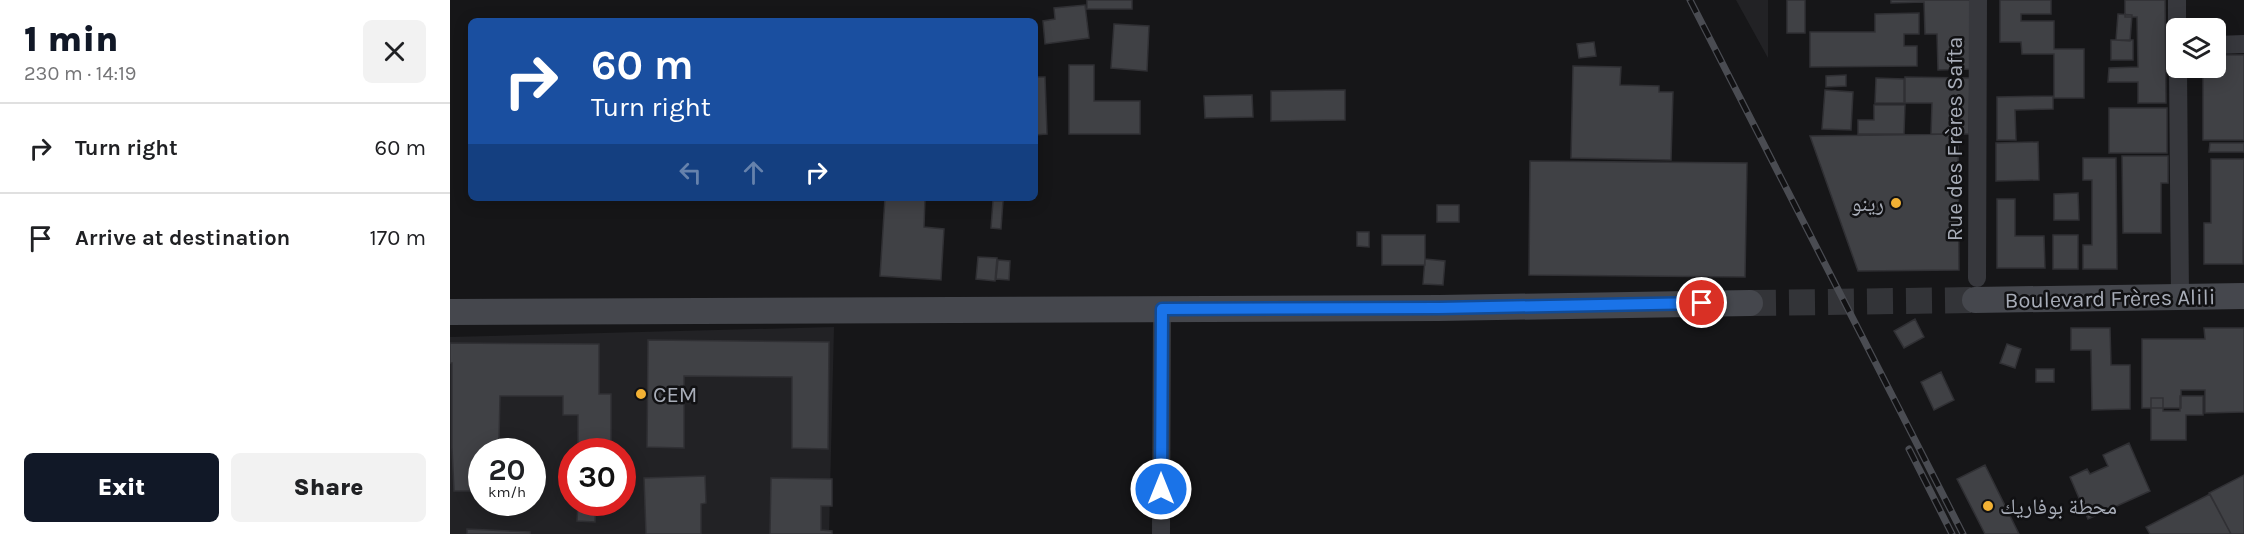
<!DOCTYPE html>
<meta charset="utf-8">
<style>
:root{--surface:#fff;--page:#f2f2f2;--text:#202124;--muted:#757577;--line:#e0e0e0;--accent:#111827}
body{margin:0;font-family:Karla,"Noto Naskh Arabic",sans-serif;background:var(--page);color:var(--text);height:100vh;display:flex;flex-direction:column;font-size:22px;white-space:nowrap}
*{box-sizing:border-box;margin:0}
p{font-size:20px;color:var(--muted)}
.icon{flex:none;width:33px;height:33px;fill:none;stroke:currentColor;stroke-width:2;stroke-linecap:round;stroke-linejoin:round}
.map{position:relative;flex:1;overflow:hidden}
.drawer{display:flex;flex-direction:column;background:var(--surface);width:450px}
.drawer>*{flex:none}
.guide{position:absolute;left:18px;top:18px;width:570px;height:183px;border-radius:9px;box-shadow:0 3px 15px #0003;background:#1a4fa0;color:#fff;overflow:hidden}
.tools{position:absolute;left:1716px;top:18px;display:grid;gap:12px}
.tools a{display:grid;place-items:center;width:60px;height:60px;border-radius:9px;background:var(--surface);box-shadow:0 3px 15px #0003;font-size:30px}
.speed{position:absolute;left:18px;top:438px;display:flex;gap:12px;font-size:30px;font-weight:700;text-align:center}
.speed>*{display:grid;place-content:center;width:78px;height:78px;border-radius:50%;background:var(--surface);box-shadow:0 3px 15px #0003;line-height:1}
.speed small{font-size:15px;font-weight:400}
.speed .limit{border:9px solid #d22;background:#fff;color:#111}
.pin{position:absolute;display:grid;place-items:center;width:51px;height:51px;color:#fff;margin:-26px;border:3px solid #fff;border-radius:50%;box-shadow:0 2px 6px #0007}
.me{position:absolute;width:66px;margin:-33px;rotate:0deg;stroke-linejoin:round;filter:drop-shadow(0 0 4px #0008)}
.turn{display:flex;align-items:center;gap:21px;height:126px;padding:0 24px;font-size:27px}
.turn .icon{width:78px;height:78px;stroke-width:2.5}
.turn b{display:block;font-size:42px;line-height:51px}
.lanes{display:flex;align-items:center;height:57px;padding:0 24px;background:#0003;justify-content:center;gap:30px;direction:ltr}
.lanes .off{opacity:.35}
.round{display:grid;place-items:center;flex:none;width:63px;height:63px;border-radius:9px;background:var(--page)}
.summary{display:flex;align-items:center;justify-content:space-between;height:102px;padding:0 24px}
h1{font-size:36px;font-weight:800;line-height:45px;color:var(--accent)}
.action{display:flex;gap:12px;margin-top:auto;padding:12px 24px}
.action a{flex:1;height:69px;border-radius:9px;background:var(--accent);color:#fff;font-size:24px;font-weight:800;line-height:69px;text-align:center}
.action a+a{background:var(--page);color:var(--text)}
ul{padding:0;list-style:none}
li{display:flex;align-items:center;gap:18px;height:90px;padding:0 24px;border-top:2px solid var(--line)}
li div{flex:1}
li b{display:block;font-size:22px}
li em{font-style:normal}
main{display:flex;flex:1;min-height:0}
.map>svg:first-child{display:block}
</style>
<main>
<section class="drawer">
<div class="summary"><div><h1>1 min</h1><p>230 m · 14:19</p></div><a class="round"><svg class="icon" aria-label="close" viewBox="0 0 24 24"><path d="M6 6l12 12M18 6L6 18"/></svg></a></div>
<ul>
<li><svg class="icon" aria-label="right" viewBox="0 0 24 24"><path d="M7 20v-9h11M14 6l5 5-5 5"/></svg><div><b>Turn right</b></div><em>60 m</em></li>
<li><svg class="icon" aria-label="arrive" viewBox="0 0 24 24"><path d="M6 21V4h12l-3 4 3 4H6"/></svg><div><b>Arrive at destination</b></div><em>170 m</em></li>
</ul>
<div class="action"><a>Exit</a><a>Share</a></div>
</section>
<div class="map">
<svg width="1794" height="534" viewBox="0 0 1794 534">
<rect width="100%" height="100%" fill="#161618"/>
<path fill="#222225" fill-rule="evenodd" d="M 1286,0 L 1318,0 L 1318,58 Z
M 384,327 L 379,534 L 0,534 L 0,337 ZM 32,452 L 82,452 L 82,502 L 32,502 ZM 122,452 L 172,452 L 172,502 L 122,502 Z"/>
<path fill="#404145" stroke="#303034" stroke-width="1.5" d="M 637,0 L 682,0 L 682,9 L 637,9 Z
M 1337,0 L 1355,0 L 1355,33 L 1337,33 Z
M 1441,0 L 1522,0 L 1524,69 L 1488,70 L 1487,34 L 1475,34 L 1474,2 L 1441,3 Z
M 1550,0 L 1601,0 L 1601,14 L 1571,14 L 1571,21 L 1604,21 L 1604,49 L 1634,49 L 1634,98 L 1604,98 L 1604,54 L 1572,54 L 1571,42 L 1550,42 Z
M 1675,0 L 1715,0 L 1716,103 L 1688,103 L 1688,82 L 1658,82 L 1659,68 L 1688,67 L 1687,17 L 1675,17 Z
M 635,5 L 639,38 L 595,44 L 593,21 L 605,19 L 604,8 Z
M 1469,13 L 1469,34 L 1454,34 L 1454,46 L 1467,46 L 1467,66 L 1360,67 L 1360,32 L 1425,32 L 1425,14 Z
M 1668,14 L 1682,15 L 1680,41 L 1666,40 Z
M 664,24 L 699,26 L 697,71 L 661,68 Z
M 1661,40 L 1683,40 L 1683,60 L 1661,60 Z
M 1144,42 L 1146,56 L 1129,58 L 1127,44 Z
M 1766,55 L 1794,55 L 1794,140 L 1753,140 L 1753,68 L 1766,68 Z
M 619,65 L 644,65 L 644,101 L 690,101 L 690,134 L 619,134 Z
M 1123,66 L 1171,67 L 1170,85 L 1209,86 L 1209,92 L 1223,92 L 1221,160 L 1121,158 Z
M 1396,75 L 1396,86 L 1376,87 L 1376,76 Z
M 585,77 L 595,77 L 597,134 L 585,135 Z
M 1455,77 L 1520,78 L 1519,134 L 1481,134 L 1482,103 L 1455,103 Z
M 1426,78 L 1454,79 L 1454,103 L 1425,103 Z
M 895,90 L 895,120 L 821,121 L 821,91 Z
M 1375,90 L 1403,92 L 1401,130 L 1372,129 Z
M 802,95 L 803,117 L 755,118 L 754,96 Z
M 1603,96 L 1603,109 L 1565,110 L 1566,140 L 1547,140 L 1547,97 Z
M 1424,105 L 1455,105 L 1454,134 L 1408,134 L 1408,120 L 1424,120 Z
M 1659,108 L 1717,108 L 1717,153 L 1659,153 Z
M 1508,134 L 1509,270 L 1408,271 L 1360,136 Z
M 1588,142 L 1589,180 L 1546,181 L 1546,143 Z
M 1760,143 L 1794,143 L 1794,152 L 1759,152 Z
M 1672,156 L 1718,156 L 1718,183 L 1711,183 L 1711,233 L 1673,233 Z
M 1633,158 L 1666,158 L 1667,269 L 1633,269 L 1633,245 L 1642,245 L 1642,180 L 1633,180 Z
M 1761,159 L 1794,159 L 1793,264 L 1754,264 L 1754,223 L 1761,223 Z
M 1080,161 L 1297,163 L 1295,277 L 1079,275 Z
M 1628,193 L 1629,220 L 1604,220 L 1604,194 Z
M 435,198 L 475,198 L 474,227 L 494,229 L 491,280 L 430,276 Z
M 1547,199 L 1565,199 L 1565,236 L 1594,236 L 1595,268 L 1547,268 Z
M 543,201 L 553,201 L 551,229 L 541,228 Z
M 987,205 L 1009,205 L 1009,222 L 987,222 Z
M 907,232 L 919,232 L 919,247 L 907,246 Z
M 932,235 L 975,235 L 975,265 L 932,265 Z
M 1603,235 L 1628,235 L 1628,269 L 1603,269 Z
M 528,257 L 547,258 L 545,281 L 526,279 Z
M 975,259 L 995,261 L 993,285 L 973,284 Z
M 548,260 L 560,261 L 559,280 L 546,279 Z
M 1465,319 L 1474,337 L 1454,348 L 1444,331 Z
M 1621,328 L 1660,328 L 1661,365 L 1680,365 L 1680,409 L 1642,410 L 1641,350 L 1621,350 Z
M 1754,328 L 1794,328 L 1794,412 L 1755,413 L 1755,390 L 1731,390 L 1731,408 L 1692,408 L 1692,339 L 1755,339 Z
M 198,340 L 379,342 L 378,449 L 342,448 L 342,377 L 234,376 L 234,448 L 197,447 Z
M 0,343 L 149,344 L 149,394 L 161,394 L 161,449 L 128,449 L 128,415 L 113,415 L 113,396 L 50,396 L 49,440 L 66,440 L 66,452 L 32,452 L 30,491 L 4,491 L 2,448 L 2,363 L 0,363 Z
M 1557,344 L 1571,349 L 1565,368 L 1550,363 Z
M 1586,369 L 1604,369 L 1604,382 L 1586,382 Z
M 1491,372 L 1504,400 L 1484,410 L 1471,382 Z
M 1730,396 L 1753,396 L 1753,415 L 1736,415 L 1736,440 L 1701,440 L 1701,398 L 1713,398 L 1713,411 L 1730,411 Z
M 1679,443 L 1700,491 L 1638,519 L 1620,477 L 1637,469 L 1640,474 L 1658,466 L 1653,455 Z
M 1535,465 L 1569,534 L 1535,534 L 1507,479 Z
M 1794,475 L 1794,534 L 1781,534 L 1759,493 Z
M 255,476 L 256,503 L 251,504 L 251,534 L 196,534 L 194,478 Z
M 321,478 L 382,479 L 382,506 L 371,506 L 371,530 L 382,531 L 382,534 L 320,534 Z
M 1760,494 L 1781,534 L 1700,534 L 1696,527 Z
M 128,502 L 146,502 L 145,522 L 127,521 Z
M 17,529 L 80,532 L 80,534 L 17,534 Z"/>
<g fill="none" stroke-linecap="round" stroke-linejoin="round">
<path stroke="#333438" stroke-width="26" stroke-dasharray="26 13" stroke-linecap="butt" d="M 1300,303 L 1525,300"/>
<path stroke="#37383d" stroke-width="18" d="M 1727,0 L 1727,28
M 1766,45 L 1794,44
M 1728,68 L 1730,297
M 1527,278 L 1528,0
M 711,534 L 712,309"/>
<path stroke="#45474d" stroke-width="26" d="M 1525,300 L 1794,296
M 0,312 L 989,308 L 1300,303"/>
<defs>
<path id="rail" d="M 1240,0 L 1513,534
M 1459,449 L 1502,534"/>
</defs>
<use href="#rail" stroke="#4a4c52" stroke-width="7"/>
<use href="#rail" stroke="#111113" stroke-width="4.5" stroke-dasharray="14" stroke-linecap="butt"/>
</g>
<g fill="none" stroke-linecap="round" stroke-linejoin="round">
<defs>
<path id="route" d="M 711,489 L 712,309 L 989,308 L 1252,303"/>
</defs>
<use href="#route" stroke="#114b97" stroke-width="15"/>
<use href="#route" stroke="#1a73e8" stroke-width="10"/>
</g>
<g fill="#f2b134" stroke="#111113" stroke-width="2">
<circle cx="1446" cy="203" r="6"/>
<circle cx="191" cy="394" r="6"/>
<circle cx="1538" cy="506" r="6"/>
</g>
<g text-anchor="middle" stroke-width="5" stroke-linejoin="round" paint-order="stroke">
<g font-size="22" fill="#a8adb8" stroke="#111113">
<text transform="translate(1504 139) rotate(-90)" y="8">Rue des Frères Safta</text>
<text transform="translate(1660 298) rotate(-1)" y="8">Boulevard Frères Alili</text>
</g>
<g font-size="22" fill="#a8adb8" stroke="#111113" text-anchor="start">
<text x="1434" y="211" text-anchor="end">رينو</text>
<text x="203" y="402">CEM</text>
<text x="1550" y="514">محطة بوفاريك</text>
</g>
</g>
</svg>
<div class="tools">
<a><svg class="icon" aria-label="layers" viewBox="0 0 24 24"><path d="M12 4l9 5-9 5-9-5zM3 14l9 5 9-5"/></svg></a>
</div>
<div class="speed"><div>20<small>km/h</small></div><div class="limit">30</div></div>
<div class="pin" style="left:1252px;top:303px;background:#d93025"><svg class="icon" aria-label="arrive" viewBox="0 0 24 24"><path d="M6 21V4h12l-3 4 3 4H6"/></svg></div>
<svg class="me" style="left:711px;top:489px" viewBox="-20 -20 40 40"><circle r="17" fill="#1a73e8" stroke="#fff" stroke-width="3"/><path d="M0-11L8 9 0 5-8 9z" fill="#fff"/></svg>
<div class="guide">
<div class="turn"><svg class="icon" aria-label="right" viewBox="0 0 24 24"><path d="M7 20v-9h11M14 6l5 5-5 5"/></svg><div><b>60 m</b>Turn right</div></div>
<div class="lanes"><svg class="icon off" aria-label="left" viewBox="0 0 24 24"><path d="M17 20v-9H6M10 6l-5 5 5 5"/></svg><svg class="icon off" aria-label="ahead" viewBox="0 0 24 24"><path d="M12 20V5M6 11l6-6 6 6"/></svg><svg class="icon" aria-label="right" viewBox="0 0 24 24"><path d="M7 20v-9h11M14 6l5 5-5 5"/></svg></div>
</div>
</div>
</main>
